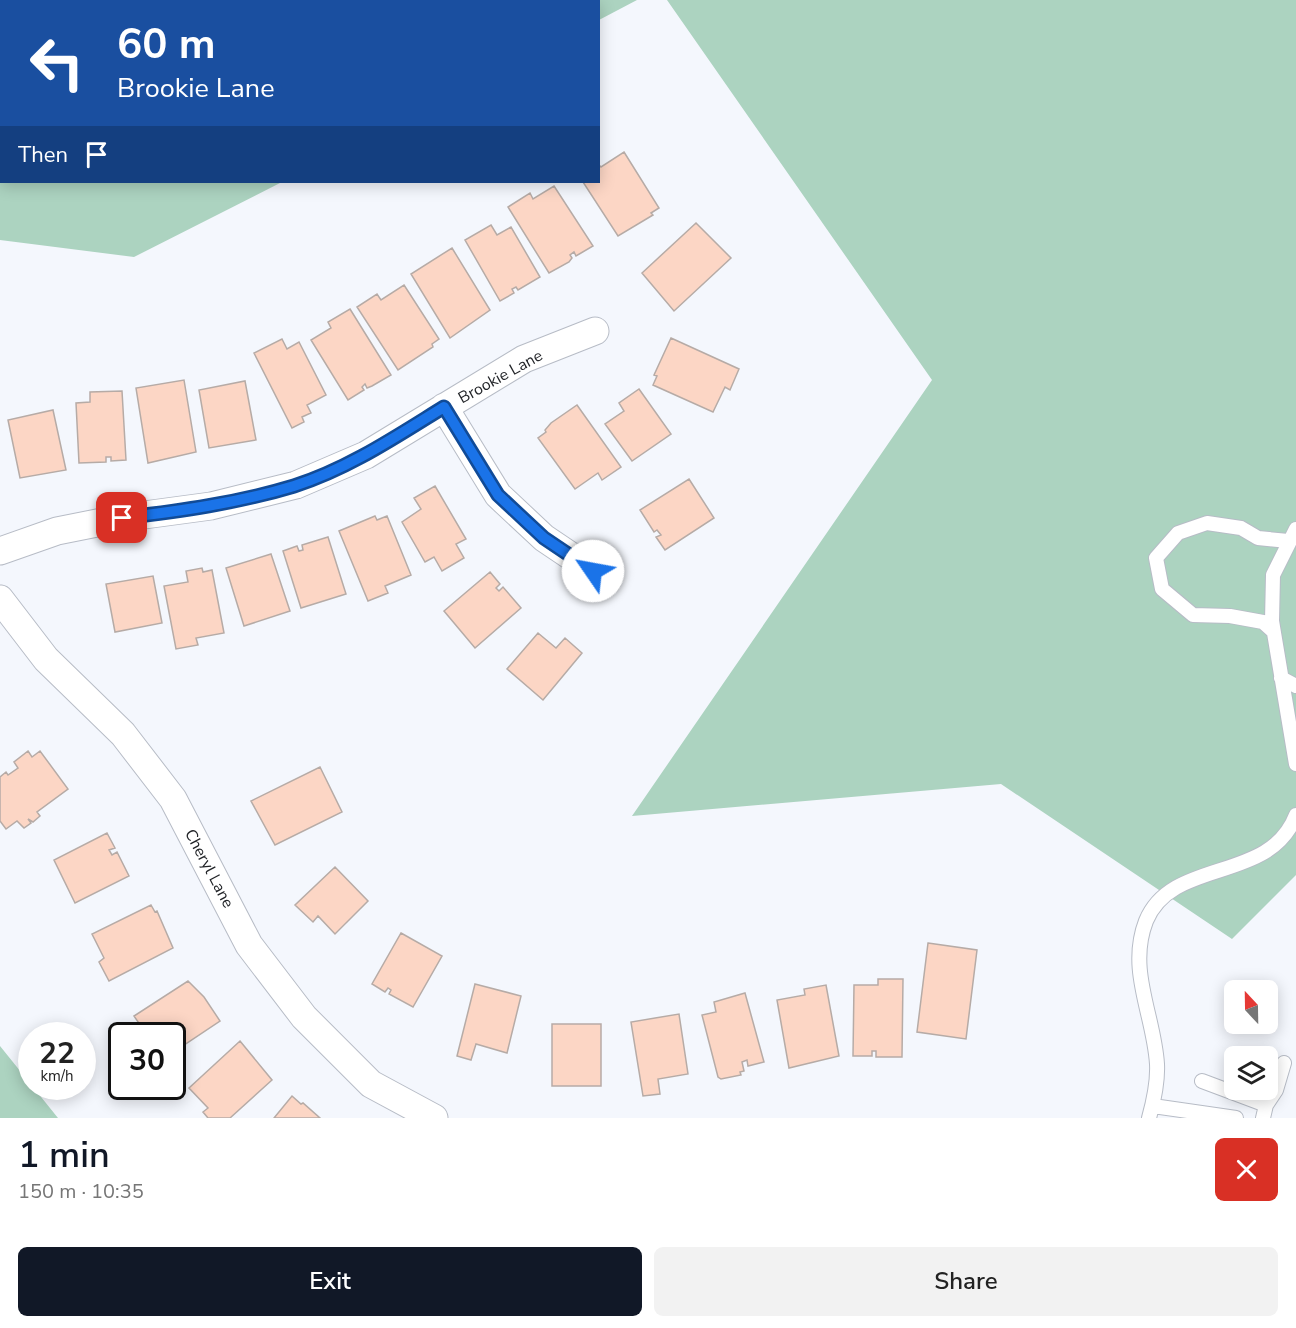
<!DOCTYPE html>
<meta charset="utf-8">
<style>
:root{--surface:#fff;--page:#f2f2f2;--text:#222;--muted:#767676;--accent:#111827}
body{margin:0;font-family:"Nunito Sans",sans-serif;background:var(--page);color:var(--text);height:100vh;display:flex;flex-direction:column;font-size:22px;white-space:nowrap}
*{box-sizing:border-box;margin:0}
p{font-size:20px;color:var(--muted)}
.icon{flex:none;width:33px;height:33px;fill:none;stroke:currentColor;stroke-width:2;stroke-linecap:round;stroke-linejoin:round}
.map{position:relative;height:1118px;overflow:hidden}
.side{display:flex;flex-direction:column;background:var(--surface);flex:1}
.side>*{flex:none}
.guide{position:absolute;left:0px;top:0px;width:600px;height:183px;box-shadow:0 3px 15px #0003;background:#1a4fa0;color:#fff;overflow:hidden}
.needle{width:39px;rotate:338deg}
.buttons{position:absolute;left:1224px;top:980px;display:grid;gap:12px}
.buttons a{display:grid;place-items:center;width:54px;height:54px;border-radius:9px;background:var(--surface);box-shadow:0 3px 15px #0003;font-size:30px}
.speed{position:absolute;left:18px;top:1022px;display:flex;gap:12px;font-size:30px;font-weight:700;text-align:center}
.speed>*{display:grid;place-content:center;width:78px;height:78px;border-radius:50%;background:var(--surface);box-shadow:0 3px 15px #0003;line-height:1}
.speed small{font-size:15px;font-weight:400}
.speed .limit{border:3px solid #111;border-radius:9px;background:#fff;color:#111}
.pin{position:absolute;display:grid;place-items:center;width:51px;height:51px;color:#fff;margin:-26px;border-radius:12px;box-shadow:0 3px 9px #0006}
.me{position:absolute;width:66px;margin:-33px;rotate:303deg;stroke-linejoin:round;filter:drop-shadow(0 0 4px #0008)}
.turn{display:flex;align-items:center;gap:21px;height:126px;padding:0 18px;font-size:27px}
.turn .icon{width:78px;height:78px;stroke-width:2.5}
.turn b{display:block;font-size:42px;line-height:51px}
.then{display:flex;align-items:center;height:57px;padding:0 18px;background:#0003;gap:12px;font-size:22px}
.round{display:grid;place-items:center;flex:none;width:63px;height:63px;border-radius:9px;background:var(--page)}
.head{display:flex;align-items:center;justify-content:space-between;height:102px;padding:0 18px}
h1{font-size:36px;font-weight:600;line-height:45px;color:var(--accent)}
.primary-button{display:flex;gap:12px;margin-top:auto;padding:12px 18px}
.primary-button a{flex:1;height:69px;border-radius:9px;background:var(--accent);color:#fff;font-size:24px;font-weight:600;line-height:69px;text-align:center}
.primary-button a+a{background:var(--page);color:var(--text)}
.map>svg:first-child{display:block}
</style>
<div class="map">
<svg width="1296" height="1118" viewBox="0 0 1296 1118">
<rect width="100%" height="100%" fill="#f4f7fd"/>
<path fill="#acd3c0" d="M 376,0 L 637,0 L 599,20 L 598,2 Z
M 667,0 L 1296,0 L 1296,875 L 1232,939 L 1001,784 L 632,816 L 932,380 Z
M 0,76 L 2,182 L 282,182 L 134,257 L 0,240 Z
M 0,1046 L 58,1118 L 0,1118 Z"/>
<path fill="#fcd6c5" stroke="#b6aba6" stroke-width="1.5" d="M 624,152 L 659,208 L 651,213 L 653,215 L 618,236 L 583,182 L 598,182 L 598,164 L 601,167 Z
M 554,186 L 593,246 L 576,256 L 574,252 L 570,255 L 572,258 L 569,262 L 549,273 L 508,207 L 530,193 L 533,199 Z
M 696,223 L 731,258 L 674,311 L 642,273 Z
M 491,225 L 497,235 L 511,227 L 540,277 L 518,290 L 516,287 L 512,289 L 514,293 L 500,301 L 465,240 Z
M 452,248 L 490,310 L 450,338 L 411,274 Z
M 404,285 L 439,339 L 432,344 L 433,347 L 398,370 L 357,307 L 377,294 L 381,300 Z
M 350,309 L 391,375 L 372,386 L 367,388 L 365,384 L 362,387 L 364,390 L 348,400 L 311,340 L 331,328 L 328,322 Z
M 671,338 L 739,369 L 730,390 L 725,387 L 713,412 L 653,385 L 657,376 L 654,375 Z
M 282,339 L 287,349 L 299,342 L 326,395 L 307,405 L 311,413 L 302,417 L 304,422 L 292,428 L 254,353 Z
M 184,380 L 196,452 L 148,463 L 136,388 Z
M 245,381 L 256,440 L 209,448 L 199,390 Z
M 639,389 L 671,434 L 632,461 L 605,424 L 624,411 L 619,403 Z
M 122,391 L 126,460 L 111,461 L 111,457 L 106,457 L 106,462 L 79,463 L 76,403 L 90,402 L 90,392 Z
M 577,405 L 621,467 L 602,480 L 598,473 L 575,489 L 538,438 L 546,432 L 545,430 L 551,423 Z
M 53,410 L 66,470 L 20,478 L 8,420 Z
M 689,479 L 714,518 L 665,550 L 656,537 L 661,535 L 657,530 L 654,532 L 640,510 Z
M 435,486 L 466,539 L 456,544 L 464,558 L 442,571 L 434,557 L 425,562 L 402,522 L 421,509 L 414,498 Z
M 375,516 L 377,520 L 387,516 L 411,575 L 385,586 L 388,593 L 368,601 L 339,531 Z
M 328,537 L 346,594 L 301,608 L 283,551 L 297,546 L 299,551 L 303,550 L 302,545 Z
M 271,554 L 290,611 L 244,626 L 226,568 Z
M 202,568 L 203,572 L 212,570 L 224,633 L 196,638 L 198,645 L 176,649 L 164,586 L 188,582 L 186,571 Z
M 490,572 L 500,584 L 496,588 L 499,591 L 503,587 L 521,608 L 475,648 L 444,611 Z
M 153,576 L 162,623 L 115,632 L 106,584 Z
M 538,633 L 556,648 L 565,638 L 582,653 L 543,700 L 507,669 Z
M 28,751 L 32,757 L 40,751 L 68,789 L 37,812 L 40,816 L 33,822 L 28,819 L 31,823 L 24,828 L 17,821 L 6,829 L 0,821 L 0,777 L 6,772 L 8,775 L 18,768 L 14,762 Z
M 320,767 L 342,812 L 275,845 L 251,801 Z
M 107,833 L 115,848 L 109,850 L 112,855 L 117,852 L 129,876 L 75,903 L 54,860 Z
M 335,867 L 368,901 L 335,934 L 318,916 L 313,922 L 295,905 Z
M 151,905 L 155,912 L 157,911 L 173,948 L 109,981 L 99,962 L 104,958 L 92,934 Z
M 401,933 L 442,956 L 413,1007 L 389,994 L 391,990 L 388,988 L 385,992 L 372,984 Z
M 928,943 L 977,950 L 966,1039 L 917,1032 Z
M 878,979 L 903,979 L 902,1057 L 876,1057 L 876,1051 L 872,1051 L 872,1056 L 853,1056 L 854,985 L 878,985 Z
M 188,981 L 204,997 L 220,1021 L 172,1053 L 172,1035 L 147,1035 L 134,1016 Z
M 475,984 L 521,996 L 507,1053 L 476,1044 L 471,1060 L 457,1056 Z
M 826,985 L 839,1056 L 789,1068 L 777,1000 L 805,995 L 804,989 Z
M 745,993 L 764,1062 L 748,1066 L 747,1060 L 742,1062 L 744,1071 L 740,1072 L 741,1075 L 721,1079 L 718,1077 L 702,1015 L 716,1012 L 714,1002 Z
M 679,1014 L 688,1074 L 658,1079 L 660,1094 L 643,1096 L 631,1022 Z
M 552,1024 L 601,1024 L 601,1086 L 552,1086 Z
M 240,1041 L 272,1080 L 230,1118 L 208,1118 L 203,1112 L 208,1108 L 189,1088 Z
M 292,1096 L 301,1104 L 303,1103 L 320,1118 L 274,1118 Z"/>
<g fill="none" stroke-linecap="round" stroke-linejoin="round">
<defs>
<path id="service" d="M 1296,529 L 1273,575 L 1272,621 L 1296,764
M 1273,631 L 1263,622 L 1230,616 L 1193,615 L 1162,589 L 1156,558 L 1178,533 L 1207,523 L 1241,528 L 1258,538 L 1288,541
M 1281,678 L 1296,686
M 1202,1081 L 1266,1105 L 1263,1118
M 1266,1105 L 1276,1090 L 1284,1063
M 1153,1106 L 1236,1118
M 1149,1118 C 1154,1100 1158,1083 1157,1064 C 1154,1015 1127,970 1146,921 C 1172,857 1270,884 1296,815"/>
<path id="minor" d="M 444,407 L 498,495 L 544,538 L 593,571
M 0,551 L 57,531 L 122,518 L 211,506 L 296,485 L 366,455 L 524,359 L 595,331
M 0,599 L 46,659 L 123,734 L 173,799 L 249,945 L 304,1017 L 371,1084 L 434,1118"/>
</defs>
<use href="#service" stroke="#b7bcc6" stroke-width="16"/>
<use href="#minor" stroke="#b7bcc6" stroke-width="29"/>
<use href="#service" stroke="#fff" stroke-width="14"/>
<use href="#minor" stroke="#fff" stroke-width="27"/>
</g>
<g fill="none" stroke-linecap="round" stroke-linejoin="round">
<defs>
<path id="route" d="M 122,518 C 180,511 238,503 294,486 C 348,469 397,436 444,407 L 498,495 L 544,538 L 593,571"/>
</defs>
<use href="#route" stroke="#114b97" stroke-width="15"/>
<use href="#route" stroke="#1a73e8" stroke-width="10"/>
</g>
<g text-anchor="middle" stroke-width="4.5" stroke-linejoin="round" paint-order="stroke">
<g font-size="16" fill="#232529" stroke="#fff">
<text transform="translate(500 376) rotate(-29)" y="6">Brookie Lane</text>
<text transform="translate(210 868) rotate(62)" y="6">Cheryl Lane</text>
</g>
</g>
</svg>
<div class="buttons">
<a><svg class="needle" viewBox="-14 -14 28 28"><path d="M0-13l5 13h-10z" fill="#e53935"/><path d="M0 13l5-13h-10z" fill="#767676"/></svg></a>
<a><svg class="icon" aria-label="layers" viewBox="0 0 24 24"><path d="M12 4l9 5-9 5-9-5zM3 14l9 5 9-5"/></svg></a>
</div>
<div class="speed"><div>22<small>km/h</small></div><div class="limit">30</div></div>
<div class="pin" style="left:122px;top:518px;background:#d93025"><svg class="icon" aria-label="arrive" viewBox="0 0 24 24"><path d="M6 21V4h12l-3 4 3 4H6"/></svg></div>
<svg class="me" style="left:593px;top:571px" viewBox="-20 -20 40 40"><circle r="19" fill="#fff"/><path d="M0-13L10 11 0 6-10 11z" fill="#1a73e8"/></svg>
<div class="guide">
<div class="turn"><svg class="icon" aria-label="left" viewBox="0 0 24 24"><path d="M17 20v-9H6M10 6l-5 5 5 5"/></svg><div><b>60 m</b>Brookie Lane</div></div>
<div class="then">Then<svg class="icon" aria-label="arrive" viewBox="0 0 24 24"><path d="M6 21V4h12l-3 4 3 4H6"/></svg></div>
</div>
</div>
<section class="side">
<div class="head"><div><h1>1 min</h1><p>150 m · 10:35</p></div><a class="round" style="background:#d93025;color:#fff"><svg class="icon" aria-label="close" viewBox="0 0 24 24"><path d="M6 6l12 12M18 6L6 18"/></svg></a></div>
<div class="primary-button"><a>Exit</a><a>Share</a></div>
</section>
